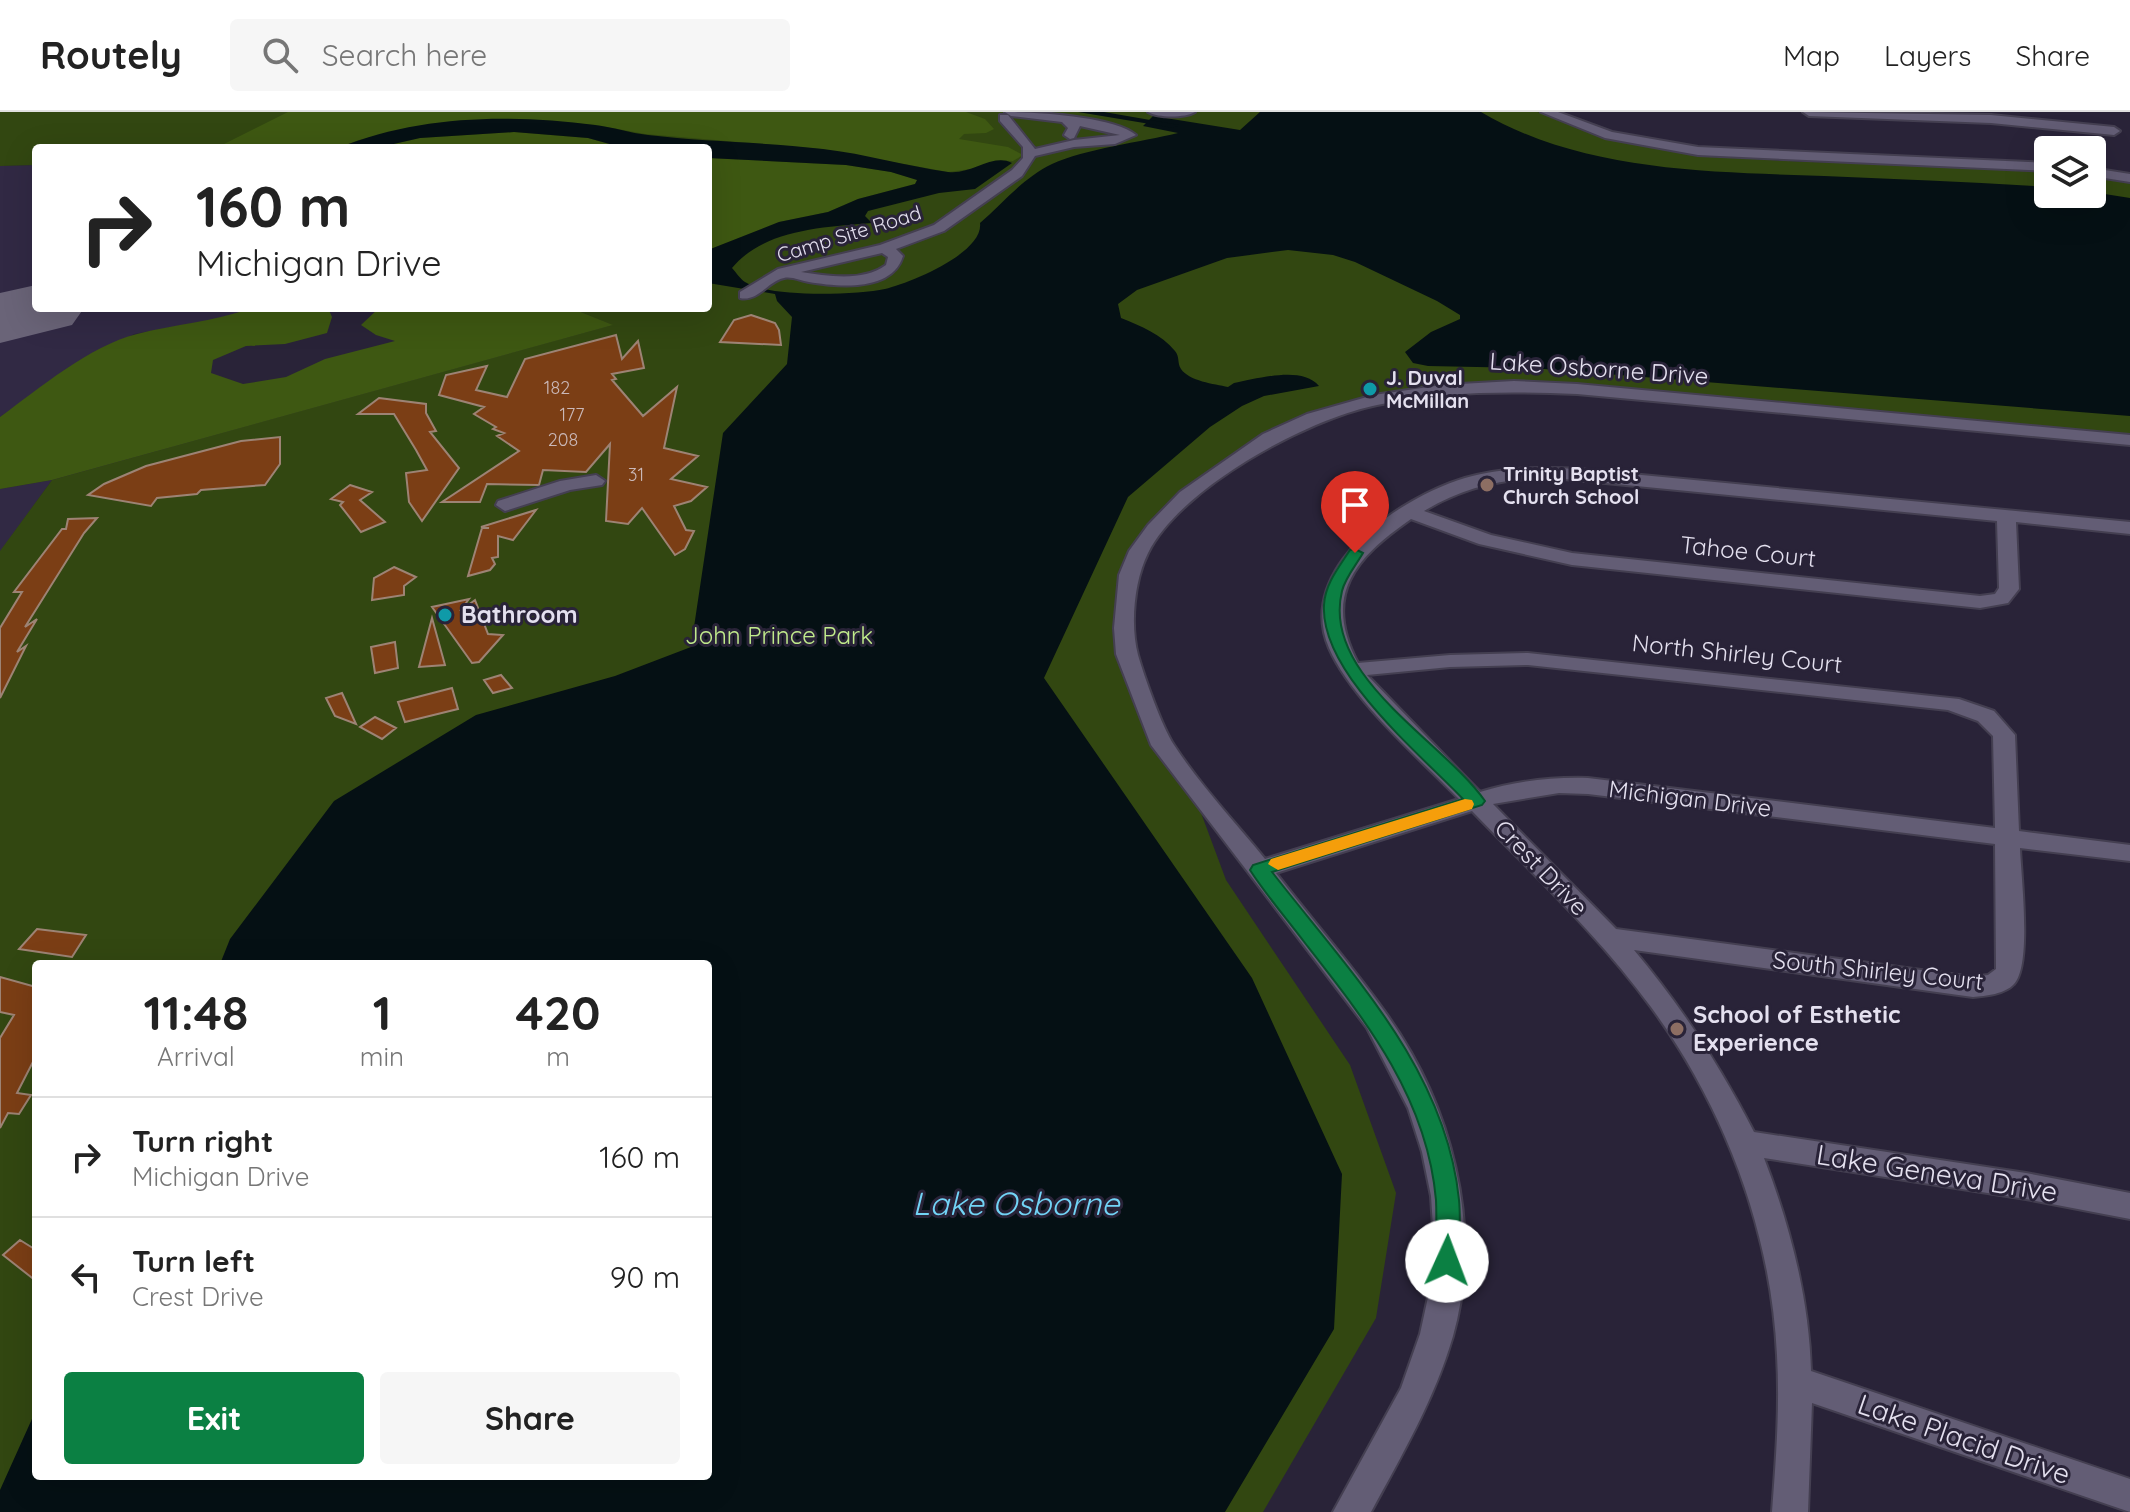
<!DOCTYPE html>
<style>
:root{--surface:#fff;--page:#f6f6f6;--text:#222;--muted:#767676;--line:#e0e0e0;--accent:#0b8043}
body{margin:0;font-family:Quicksand,sans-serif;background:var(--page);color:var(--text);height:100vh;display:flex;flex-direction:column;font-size:30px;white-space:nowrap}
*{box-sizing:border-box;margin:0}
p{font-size:26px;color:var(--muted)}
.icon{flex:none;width:44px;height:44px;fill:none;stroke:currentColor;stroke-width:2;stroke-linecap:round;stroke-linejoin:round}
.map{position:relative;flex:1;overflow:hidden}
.sheet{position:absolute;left:32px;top:848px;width:680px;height:520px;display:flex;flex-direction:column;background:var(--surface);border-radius:8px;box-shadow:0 8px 32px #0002}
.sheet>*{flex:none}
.hud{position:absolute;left:32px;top:32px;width:680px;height:168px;border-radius:8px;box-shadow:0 8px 32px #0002;background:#fff;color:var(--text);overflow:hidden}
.buttons{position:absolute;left:2034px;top:24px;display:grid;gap:16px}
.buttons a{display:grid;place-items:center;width:72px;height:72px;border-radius:8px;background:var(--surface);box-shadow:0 8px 32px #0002;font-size:40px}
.pin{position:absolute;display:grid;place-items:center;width:68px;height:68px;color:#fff;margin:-82px -34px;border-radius:50% 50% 50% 0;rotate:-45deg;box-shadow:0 0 8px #0007}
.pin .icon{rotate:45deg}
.me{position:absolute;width:88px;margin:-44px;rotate:2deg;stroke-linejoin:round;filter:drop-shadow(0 0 6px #0008)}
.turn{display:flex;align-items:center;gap:28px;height:168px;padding:0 32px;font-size:36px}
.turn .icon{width:104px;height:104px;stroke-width:2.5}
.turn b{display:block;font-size:56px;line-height:68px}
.eta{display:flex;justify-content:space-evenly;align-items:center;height:136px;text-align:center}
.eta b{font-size:48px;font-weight:700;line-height:56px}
.action{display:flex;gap:16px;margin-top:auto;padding:16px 32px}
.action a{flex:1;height:92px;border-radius:8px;background:var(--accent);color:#fff;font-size:32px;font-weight:700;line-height:92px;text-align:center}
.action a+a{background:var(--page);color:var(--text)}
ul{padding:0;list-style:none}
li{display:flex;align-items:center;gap:24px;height:120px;padding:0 32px;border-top:2px solid var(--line)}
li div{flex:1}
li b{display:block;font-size:30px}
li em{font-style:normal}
header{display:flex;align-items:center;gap:48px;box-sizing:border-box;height:112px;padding:0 40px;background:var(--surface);border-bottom:2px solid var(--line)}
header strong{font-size:38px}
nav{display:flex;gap:44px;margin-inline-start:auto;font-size:28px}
.search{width:560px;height:72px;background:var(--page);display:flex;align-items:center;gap:20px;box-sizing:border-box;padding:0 28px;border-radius:8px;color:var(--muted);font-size:30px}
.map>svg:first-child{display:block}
</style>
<header>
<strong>Routely</strong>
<div class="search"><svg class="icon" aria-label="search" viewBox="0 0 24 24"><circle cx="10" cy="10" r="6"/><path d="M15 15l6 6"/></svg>Search here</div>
<nav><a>Map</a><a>Layers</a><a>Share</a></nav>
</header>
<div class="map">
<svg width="2130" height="1400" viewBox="0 0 2130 1400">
<rect width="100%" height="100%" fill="#292338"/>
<path fill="#312944" d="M 36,53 L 36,196 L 251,196 L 228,205 L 134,222 L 78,250 L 0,305 L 0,54 Z
M 52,368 L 0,440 L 0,377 Z"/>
<path fill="#324711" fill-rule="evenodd" d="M 0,0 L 1538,0 C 1691,69 1884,42 2048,59 L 2048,82 L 2092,82 L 2092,64 L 2130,70 L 2130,327 L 1482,272 L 1416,276 L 1369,286 L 1228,349 L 1132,442 L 1116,509 L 1122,559 L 1191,674 L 1226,768 L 1350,953 L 1396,1081 L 1376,1206 L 1263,1400 L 0,1400 L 0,439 L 52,368 L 612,213 L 571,196 L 708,196 L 708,36 L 36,36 L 36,53 L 0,54 ZM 36,852 L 708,852 L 708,1364 L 36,1364 Z"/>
<path fill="#3e5812" d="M 288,0 L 966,0 L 985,7 L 994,17 L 986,21 L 964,22 L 959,27 L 1008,35 L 1023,43 L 1013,49 L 996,48 L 979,56 L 948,60 L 821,37 L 645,22 L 596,13 L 517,7 L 430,12 L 359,28 L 338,36 L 222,36 L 222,33 Z
M 514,20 L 588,26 L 624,36 L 376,36 L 420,26 Z
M 708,46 L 846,53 L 891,60 L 918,68 L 915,72 L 858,87 L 828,100 L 779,110 L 708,138 Z
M 251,196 L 328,196 L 332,205 L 327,221 L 285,232 L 246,234 L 213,248 L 211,261 L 243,272 L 286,265 L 325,247 L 395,229 L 376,223 L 361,213 L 379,196 L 571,196 L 613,213 L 52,368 L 0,377 L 0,305 C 40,276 89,234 137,222 C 175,212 214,210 251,196 Z"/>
<path fill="#051014" d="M 1260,0 L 1481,0 C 1583,60 1709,60 1824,64 C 1899,67 1973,70 2048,75 L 2048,82 L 2092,80 L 2130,86 L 2130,304 L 1532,256 L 1428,254 L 1413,251 L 1405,240 L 1431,220 L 1460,207 L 1460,203 L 1437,189 L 1355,150 L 1333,143 L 1288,138 L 1227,146 L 1137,178 L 1118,192 L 1121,206 C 1141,214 1161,222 1175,239 C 1180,245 1177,251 1181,257 C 1189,269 1214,272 1228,275 L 1234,271 C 1257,267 1302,253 1319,274 L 1264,284 L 1242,294 L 1210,315 L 1128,385 L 1044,566 L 1252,866 L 1342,1062 L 1334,1217 L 1225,1400 L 0,1400 L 0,1378 L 36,1298 L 36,1364 L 708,1364 L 708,852 L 220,852 L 230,827 L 334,689 L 476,603 L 615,564 L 691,535 L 723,321 L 787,252 L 792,205 L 777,189 L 775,182 L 708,171 L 708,138 L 779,110 L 828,100 L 858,87 L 915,72 L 917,68 L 891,60 L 846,53 L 708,46 L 708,36 L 624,36 L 588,26 L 514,20 L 420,26 L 376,36 L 338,36 C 419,3 509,2 595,13 C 613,15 630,21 648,23 C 706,30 765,30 823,37 C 866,42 906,54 948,60 C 972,63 992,41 1012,51 L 975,77 L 939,81 L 868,99 L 865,104 L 872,111 C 825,115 764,117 732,156 C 736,160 740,167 745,170 C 769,186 856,183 885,177 C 910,171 984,141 980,111 C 1003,91 1023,66 1052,52 C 1085,37 1141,30 1178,21 L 1143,14 L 1153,4 L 1240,18 Z"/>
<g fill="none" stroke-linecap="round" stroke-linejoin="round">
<path fill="#051014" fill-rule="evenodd" d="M 1078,0 L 1104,0 L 1179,13 L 1174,16 Z"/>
<path fill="#6a6478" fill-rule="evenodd" d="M 36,173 L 36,196 L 84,196 L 72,213 L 0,231 L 0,181 Z"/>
</g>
<path fill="#7b3e15" stroke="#9d8374" stroke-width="2" d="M 751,203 L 775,211 L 779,218 L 781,233 L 720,230 L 734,208 Z
M 616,223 L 622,247 L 638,229 L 644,256 L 612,262 L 616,267 L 612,268 L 643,304 L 677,275 L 664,336 L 698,344 L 671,367 L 707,375 L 691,389 L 674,394 L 686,418 L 694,419 L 685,437 L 675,443 L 642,396 L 628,412 L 606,409 L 610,332 L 586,360 L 543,358 L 539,373 L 487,372 L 480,390 L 442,390 L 519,339 L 497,324 L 504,321 L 493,317 L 496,315 L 474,302 L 484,295 L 439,283 L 446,263 L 487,254 L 476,278 L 507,285 L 525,247 Z
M 379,286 L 426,292 L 426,301 L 436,319 L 430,320 L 459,356 L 422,409 L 409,390 L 406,361 L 427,358 L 416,338 L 394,302 L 358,302 Z
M 280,325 L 280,352 L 265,373 L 201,378 L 197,382 L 157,386 L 151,394 L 88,383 L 104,372 L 146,354 L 241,329 Z
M 350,373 L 372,380 L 360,388 L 385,410 L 361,420 L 340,393 L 343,390 L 331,387 Z
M 536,398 L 513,428 L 498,424 L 498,445 L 492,446 L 495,452 L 490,458 L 468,464 L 482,416 L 489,416 L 481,415 Z
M 97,406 L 84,421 L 25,515 L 37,507 L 17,540 L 26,534 L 0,586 L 0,516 L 22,480 L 14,480 L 62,417 L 66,417 L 68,407 Z
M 394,455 L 416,465 L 404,474 L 404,483 L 372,488 L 374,466 Z
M 469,487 L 460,499 L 475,488 L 488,522 L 503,523 L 479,550 L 472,551 L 432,495 Z
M 432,506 L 445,553 L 419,555 L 423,540 Z
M 395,530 L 398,556 L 375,561 L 371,535 Z
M 501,563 L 512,576 L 493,581 L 484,568 Z
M 452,576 L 458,597 L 405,610 L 398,590 Z
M 342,581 L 356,612 L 335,604 L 326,586 Z
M 375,605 L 396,616 L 382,627 L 360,615 Z
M 37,817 L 86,823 L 72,845 L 19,837 Z
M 0,865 L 36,875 L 36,944 L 17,981 L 31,983 L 19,1002 L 8,1001 L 0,1016 L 0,926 L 14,903 L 0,900 Z
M 20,1128 L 36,1138 L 36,1169 L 3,1143 Z"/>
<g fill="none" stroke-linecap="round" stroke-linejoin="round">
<defs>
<path id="minor" d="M 1005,0 C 1035,0 1114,4 1136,23 L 1115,32 L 1074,35 L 1035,44 L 1022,64 L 944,119 L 896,137 L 903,144 C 892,180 839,175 809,170 C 802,169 791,164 784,166 C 768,169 758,190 740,186 L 740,180 L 778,157 L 880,133 L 934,113 L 1012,58 L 1023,46 L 1023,35 L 1000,9 L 1000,3 L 1008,3 L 1035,37 L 1074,28 L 1120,23 L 1080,14 L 1074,26 L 1070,27 L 1064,23 L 1068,16 L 1062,10 L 1011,4 ZM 882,141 L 888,145 L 886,153 C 863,170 828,164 801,160 Z
M 1148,0 L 1195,0 C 1185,6 1158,6 1148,0 Z
M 1541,0 L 1558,0 L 1612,20 L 1698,35 L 2048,51 L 2048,59 L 1698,43 L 1605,26 Z
M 1803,0 L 1991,3 L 2114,15 L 2120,19 L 2114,23 L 1991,11 L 1809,4 Z
M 2092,56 L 2130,62 L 2130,70 L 2092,64 Z
M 1514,269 L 1577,272 L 2130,323 L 2130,333 L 1577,282 C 1510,279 1443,279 1377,293 C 1307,307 1180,376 1148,441 C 1134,469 1130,513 1138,543 C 1144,564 1162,615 1174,633 C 1200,673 1235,710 1265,747 L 1459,687 C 1419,646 1351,587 1329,536 C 1295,456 1399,386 1465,366 C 1502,355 1540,355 1579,357 L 2130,410 L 2130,422 L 2016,410 L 2019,477 L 2008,491 L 1980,496 L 1572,453 L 1479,432 L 1411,407 C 1355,446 1322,483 1358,551 L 1450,543 L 1528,541 L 1959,587 L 1994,599 L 2015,623 L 2019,719 L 2130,733 L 2130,749 L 2020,736 C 2021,764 2032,853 2014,872 C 2005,882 1986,884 1973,885 L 1634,838 C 1682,895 1720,954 1754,1020 L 2026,1061 L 2130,1081 L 2130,1107 L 2026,1087 L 1764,1046 C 1790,1114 1809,1186 1811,1259 L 2130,1367 L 2130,1400 L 1812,1291 L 1808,1400 L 1772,1400 C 1776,1348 1780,1296 1777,1243 C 1771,1118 1724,995 1651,895 C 1599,824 1533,762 1472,699 L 1276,761 C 1312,808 1351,852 1385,900 C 1451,991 1484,1114 1453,1224 C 1435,1286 1402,1343 1371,1400 L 1333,1400 L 1401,1276 L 1420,1222 L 1430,1176 L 1434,1130 L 1431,1084 L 1422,1040 L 1408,996 L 1367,916 L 1151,633 L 1116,542 L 1114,516 L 1119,463 L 1129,439 L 1148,413 L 1180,380 L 1263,322 L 1307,302 L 1374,283 L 1442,273 ZM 1554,366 L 1997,409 L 1999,476 L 1995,482 L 1980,484 L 1572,441 L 1491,423 L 1424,399 C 1465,374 1506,366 1554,366 ZM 1528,553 L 1948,598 L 1978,609 L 1993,624 L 1995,716 L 1588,666 C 1551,665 1516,669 1480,680 L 1367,563 L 1450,555 ZM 1559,681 L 1588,682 L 1995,732 L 1996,857 L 1988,863 L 1973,865 L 1616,817 L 1493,692 Z
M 596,363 L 605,369 L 602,373 L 570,378 L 505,399 L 496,393 L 498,389 L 560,369 Z"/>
</defs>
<use href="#minor" stroke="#443f51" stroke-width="4"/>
<use href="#minor" fill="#635d75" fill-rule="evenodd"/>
</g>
<path fill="#0b8043" stroke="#07532c" stroke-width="2" d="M 1355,437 L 1363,441 C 1356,453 1345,466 1342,479 C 1321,564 1443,629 1485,689 L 1482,693 L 1272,760 C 1349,859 1446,957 1459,1088 C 1461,1108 1459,1129 1459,1149 L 1456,1157 L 1447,1160 L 1439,1157 L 1435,1149 C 1436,1129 1437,1108 1436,1088 C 1427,985 1366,909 1305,831 C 1287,807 1266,783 1250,758 L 1253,753 L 1463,687 C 1419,641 1320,560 1324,493 C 1325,472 1339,455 1350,438 Z"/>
<path fill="#f59e0b" d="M 1465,687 L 1472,688 L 1474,692 L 1472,697 L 1278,758 L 1268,752 L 1271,747 Z"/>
<g fill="#0f9aa8" stroke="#292338" stroke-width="3">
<circle cx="1370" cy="277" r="8"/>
<circle cx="445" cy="503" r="8"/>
</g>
<g fill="#8d6e63" stroke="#292338" stroke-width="3">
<circle cx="1487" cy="373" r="8"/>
<circle cx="1677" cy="917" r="8"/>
</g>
<g text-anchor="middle" stroke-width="6" stroke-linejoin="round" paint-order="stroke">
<g font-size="18" fill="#cab8b8">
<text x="557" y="282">182</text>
<text x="572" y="309">177</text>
<text x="563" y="334">208</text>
<text x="636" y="369">31</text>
</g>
<g font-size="20" fill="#e4e0ef" stroke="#292338">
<text transform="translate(849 122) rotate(-17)" y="7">Camp Site Road</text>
</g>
<g font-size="20" font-weight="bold" fill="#e4e0ef" stroke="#292338" text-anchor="start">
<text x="1386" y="273">J. Duval<tspan x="1386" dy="23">McMillan</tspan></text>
<text x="1503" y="369">Trinity Baptist<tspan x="1503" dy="23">Church School</tspan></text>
</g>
<g font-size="24" fill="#e4e0ef" stroke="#292338">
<text transform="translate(1599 257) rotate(4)" y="8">Lake Osborne Drive</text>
<text transform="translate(1748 440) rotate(6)" y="8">Tahoe Court</text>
<text transform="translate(1737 542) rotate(6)" y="8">North Shirley Court</text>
<text transform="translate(1690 687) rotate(7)" y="8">Michigan Drive</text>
<text transform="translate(1541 756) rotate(46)" y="8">Crest Drive</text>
<text transform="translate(1878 859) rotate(6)" y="8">South Shirley Court</text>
</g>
<g font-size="24" font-weight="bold" fill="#e4e0ef" stroke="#292338" text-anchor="start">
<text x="461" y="511">Bathroom</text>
<text x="1693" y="911">School of Esthetic<tspan x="1693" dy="28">Experience</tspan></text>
</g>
<g font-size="24" fill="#c1eb8c" stroke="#292338">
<text x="779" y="532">John Prince Park</text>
</g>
<g font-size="28" fill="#e4e0ef" stroke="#292338">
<text transform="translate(1937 1061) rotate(9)" y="10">Lake Geneva Drive</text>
<text transform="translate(1964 1327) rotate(19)" y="10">Lake Placid Drive</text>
</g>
<g font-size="32" font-style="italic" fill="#72d4f6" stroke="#292338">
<text x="1016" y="1103">Lake Osborne</text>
</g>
</g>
</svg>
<div class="buttons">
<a><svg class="icon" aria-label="layers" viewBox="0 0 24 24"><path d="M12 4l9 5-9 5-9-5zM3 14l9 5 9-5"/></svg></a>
</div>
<div class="pin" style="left:1355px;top:441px;background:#d93025"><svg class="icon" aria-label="arrive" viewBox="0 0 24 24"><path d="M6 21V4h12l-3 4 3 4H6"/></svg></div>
<svg class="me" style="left:1447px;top:1149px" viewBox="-20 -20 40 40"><circle r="19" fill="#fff"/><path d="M0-13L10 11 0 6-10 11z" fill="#0b8043"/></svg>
<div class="hud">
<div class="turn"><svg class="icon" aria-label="right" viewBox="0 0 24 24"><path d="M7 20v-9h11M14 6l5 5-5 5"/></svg><div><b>160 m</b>Michigan Drive</div></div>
</div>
<section class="sheet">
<div class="eta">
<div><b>11:48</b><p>Arrival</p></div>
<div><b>1</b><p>min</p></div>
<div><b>420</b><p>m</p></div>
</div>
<ul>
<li><svg class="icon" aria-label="right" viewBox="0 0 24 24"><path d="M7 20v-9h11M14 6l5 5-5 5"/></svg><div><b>Turn right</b><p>Michigan Drive</p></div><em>160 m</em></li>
<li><svg class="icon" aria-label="left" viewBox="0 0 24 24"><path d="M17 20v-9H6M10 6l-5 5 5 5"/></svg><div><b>Turn left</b><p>Crest Drive</p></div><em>90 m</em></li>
</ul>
<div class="action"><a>Exit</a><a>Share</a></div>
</section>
</div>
